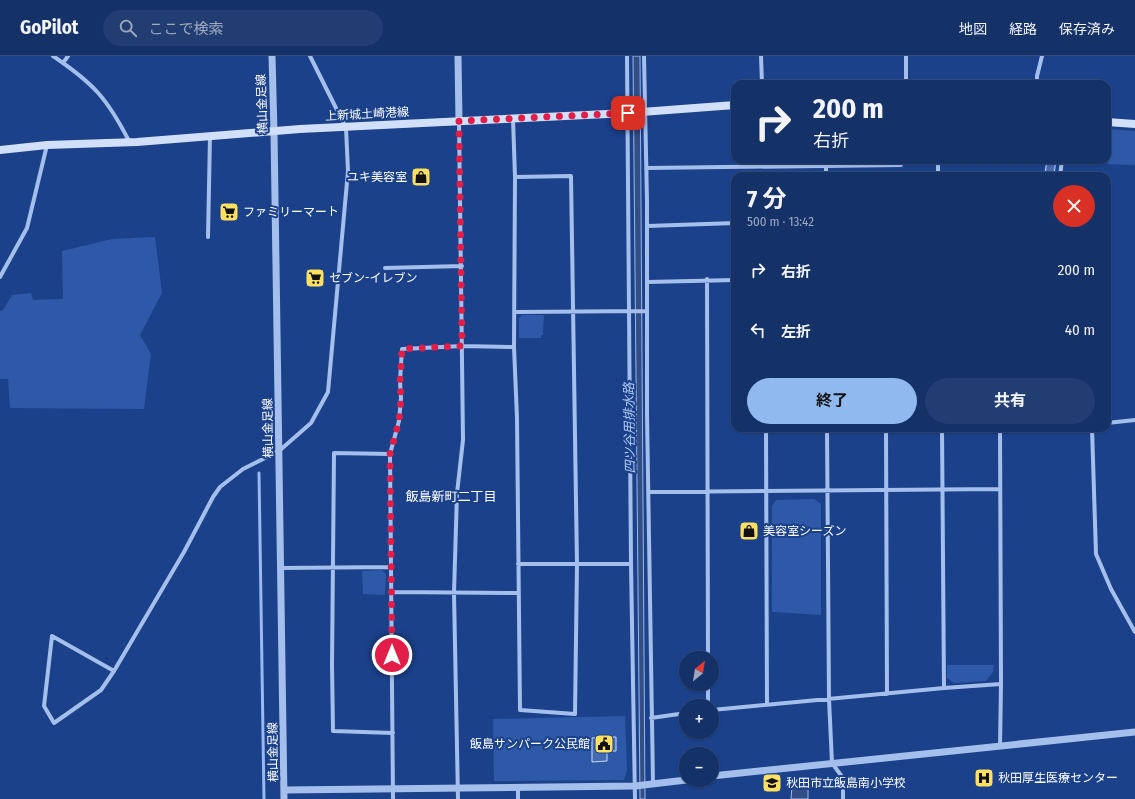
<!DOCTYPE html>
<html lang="ja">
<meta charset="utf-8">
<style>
:root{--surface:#143168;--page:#213d71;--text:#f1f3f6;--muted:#9da9c0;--line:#334c7c;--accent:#90b9f0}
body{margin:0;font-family:"Fira Sans Condensed","Noto Sans JP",sans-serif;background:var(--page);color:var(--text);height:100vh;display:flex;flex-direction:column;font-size:15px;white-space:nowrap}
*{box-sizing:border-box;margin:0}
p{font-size:13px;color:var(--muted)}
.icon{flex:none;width:22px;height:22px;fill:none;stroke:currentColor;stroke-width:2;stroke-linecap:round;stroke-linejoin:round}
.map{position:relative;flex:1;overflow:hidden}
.side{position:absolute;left:731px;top:116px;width:380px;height:260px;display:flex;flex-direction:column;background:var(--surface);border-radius:12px;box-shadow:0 1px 3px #0004,0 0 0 1px var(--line)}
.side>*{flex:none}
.hud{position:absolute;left:731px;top:24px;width:380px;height:84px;border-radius:12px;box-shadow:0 1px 3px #0004,0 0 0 1px var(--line);background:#143168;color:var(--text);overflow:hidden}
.needle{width:26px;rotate:30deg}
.tools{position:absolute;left:679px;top:595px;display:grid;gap:8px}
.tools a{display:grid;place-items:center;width:40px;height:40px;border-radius:50%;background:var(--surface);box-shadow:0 1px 3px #0004,0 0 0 1px var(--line);font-size:20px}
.pin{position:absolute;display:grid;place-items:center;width:34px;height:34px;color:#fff;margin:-17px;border-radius:8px;box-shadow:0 2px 6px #0006}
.me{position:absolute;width:44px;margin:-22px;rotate:0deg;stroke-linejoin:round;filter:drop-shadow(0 0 3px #0008)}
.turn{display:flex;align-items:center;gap:14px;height:84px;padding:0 16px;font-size:18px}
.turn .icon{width:52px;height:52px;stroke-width:2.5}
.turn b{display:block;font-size:28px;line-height:34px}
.round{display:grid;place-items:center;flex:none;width:42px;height:42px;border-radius:21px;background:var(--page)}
.overview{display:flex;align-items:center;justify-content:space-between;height:68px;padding:0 16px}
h1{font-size:24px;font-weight:700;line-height:30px}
.cta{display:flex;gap:8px;margin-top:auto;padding:8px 16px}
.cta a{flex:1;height:46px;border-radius:24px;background:var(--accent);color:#111;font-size:16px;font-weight:700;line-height:46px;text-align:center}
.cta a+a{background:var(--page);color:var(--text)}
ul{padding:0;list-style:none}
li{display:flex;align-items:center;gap:12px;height:60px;padding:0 16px}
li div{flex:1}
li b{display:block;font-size:15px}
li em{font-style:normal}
header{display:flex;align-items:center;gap:24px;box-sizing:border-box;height:56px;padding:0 20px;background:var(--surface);border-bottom:1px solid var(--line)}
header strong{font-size:19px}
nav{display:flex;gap:22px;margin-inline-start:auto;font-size:14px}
.search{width:280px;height:36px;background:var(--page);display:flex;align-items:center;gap:10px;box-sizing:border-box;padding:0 14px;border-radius:22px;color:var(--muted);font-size:15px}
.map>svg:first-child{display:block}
</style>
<header>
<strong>GoPilot</strong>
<div class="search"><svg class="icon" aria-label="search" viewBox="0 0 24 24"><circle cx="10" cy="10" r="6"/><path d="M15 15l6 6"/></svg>ここで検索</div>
<nav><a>地図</a><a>経路</a><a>保存済み</a></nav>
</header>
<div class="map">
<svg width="1135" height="743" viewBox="0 0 1135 743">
<rect width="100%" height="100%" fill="#1b418a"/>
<path fill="#2e59a8" d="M 1107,73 L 1135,75 L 1135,109 L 1108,108 Z
M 155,181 L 162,237 L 140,279 L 151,298 L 144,353 L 10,352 L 8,323 L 0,323 L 0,255 L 3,254 L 12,239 L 31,237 L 33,244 L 63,243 L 62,195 L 112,183 Z
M 522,259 L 544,259 L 543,279 L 541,279 L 541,282 L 519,282 L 519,262 Z
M 814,443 L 821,448 L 821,559 L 772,556 L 772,450 L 776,444 Z
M 382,514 L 386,518 L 385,539 L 363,538 L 362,515 Z
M 947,609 L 994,609 L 993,616 L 986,625 L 954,627 L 947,622 Z
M 625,660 L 627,714 L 624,724 L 494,725 L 493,663 Z"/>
<path fill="#324e84" stroke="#98b8ef" d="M 633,0 L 640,0 L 645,743 L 640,743 Z
M 792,730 L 808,730 L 808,743 L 791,743 Z"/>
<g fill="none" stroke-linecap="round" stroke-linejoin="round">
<path stroke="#98b8ef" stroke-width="3" d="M 259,417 L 264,743"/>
</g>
<path fill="#436ab2" stroke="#cbdbf9" d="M 1047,104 L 1056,104 L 1054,118 L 1045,117 Z
M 616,681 L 616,695 L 607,695 L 607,705 L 592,706 L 592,682 Z"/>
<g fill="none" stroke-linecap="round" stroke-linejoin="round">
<path stroke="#a5bfed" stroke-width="4" d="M 53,0 C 93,27 107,42 129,85
M 627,0 L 631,508 L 635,743
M 644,0 L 647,145 L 647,358 L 653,727
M 761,0 L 762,28
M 906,0 L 906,25
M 63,7 L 68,0
M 1037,28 L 1037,20 L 1042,0
M 513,63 L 515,121 L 514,291 L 517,362 L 520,654 L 575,658 L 577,509 L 571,120 L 515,121
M 938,104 L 938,120
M 646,112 L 901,109
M 826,120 L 826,104
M 1060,120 L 1062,104
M 647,170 L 735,167
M 208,181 L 210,80
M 385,212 L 462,210
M 0,221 L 27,172 L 47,89
M 707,223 L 708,602
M 647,226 L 735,224
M 515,256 L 646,255
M 1107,367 L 1135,364
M 766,372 L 767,649
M 827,372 L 829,643 L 832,707 L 843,722 L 843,743
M 886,372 L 887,638
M 942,372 L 944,632
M 1046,372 L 1052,372
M 1092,372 L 1096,498 L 1111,533 L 1135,576
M 390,398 L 334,397 L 332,609 L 333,675 L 393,677
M 648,436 L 999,433
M 518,508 L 631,508
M 281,512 L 392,511
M 392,536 L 517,537
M 114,615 L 52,580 L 44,650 L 54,667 L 101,634 L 114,615 L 184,496 L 213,441 L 220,431 L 243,413 L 279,395 L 311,367 L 328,336 L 348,115 L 346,72 L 310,0
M 708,650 L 708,628
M 712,654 L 944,632 L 1001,628
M 651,662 L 686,657
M 1000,691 L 1001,628 L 1000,372
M 518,731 L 518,743
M 393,743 L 390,398 L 399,365 L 401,342 L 400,325 L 402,293 L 462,290 L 514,291
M 458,743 L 454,537 L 457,437 L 463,384 L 459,65"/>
<path stroke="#a5bfed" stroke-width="7" d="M 272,0 L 274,76 L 284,743
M 458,0 L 459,65
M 712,720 L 1135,676
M 285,734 L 635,730 L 686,724"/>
<path stroke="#d2dff9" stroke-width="8" d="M 1107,66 L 1135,68
M 0,94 L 47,89 L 137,86 L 300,73 L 628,57 L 735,49"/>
</g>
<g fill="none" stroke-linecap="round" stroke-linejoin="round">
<path stroke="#e11d48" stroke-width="7" stroke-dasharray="0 12.6" d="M 392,599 L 390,398 L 399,365 L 401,342 L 400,325 L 402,293 L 462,290 L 459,65 L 628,57"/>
</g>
<defs>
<symbol id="shop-square" viewBox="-11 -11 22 22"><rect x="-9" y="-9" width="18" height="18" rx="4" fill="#fee061" stroke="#1b418a"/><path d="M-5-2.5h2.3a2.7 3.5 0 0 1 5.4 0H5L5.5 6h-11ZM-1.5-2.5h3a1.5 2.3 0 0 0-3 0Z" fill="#111"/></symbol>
<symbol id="supermarket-square" viewBox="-11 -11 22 22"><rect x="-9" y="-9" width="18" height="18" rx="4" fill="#fee061" stroke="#1b418a"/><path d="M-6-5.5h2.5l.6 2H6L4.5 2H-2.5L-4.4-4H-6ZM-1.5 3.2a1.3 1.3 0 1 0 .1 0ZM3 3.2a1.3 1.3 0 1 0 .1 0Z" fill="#111"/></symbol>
<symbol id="civic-square" viewBox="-11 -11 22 22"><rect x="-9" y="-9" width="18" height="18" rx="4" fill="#fee061" stroke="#1b418a"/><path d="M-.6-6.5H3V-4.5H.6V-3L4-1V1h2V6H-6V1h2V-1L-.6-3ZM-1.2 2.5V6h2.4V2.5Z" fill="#111"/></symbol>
<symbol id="hospital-square" viewBox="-11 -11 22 22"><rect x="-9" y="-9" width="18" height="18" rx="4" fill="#fee061" stroke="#1b418a"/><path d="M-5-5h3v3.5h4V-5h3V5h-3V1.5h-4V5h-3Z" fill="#111"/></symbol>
<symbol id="school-square" viewBox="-11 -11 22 22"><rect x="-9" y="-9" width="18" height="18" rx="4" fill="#fee061" stroke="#1b418a"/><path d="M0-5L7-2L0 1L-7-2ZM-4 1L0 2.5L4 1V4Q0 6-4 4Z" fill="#111"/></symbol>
</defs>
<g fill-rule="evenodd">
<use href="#shop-square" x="410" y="110" width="22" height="22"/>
<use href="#supermarket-square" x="218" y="145" width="22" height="22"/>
<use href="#supermarket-square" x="304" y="211" width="22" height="22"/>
<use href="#shop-square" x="738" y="464" width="22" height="22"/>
<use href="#civic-square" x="593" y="677" width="22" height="22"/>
<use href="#hospital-square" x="973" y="711" width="22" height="22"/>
<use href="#school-square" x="761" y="716" width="22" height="22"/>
</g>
<g text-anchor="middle" stroke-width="4" stroke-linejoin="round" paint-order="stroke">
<g font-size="12" fill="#fff" stroke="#1b418a">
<text transform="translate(262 48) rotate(-92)" y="4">横山金足線</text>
<text transform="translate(367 58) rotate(-3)" y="4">上新城土崎港線</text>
<text transform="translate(268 372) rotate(-91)" y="4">横山金足線</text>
<text transform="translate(273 696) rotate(-91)" y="4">横山金足線</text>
</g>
<g font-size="12" fill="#fff" stroke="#1b418a" text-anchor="start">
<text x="407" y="125" text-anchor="end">ユキ美容室</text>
<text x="243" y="160">ファミリーマート</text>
<text x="329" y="226">セブン-イレブン</text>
<text x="763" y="479">美容室シーズン</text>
<text x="590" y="692" text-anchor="end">飯島サンパーク公民館</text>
<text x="998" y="726">秋田厚生医療センター</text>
<text x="786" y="731">秋田市立飯島南小学校</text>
</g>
<g font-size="13" font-style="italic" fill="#b1c9f4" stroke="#1b418a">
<text transform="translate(629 372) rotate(-91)" y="5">四ツ谷用排水路</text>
</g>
<g font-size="13" fill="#fff" stroke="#1b418a">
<text x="451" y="445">飯島新町二丁目</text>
</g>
</g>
</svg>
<div class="tools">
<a><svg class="needle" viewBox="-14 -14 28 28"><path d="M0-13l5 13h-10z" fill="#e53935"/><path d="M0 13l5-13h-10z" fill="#9da9c0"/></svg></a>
<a>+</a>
<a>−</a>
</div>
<div class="pin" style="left:628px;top:57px;background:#d93025"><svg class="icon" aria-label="arrive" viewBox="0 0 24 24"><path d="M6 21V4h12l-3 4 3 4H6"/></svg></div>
<svg class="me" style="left:392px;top:599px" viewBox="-20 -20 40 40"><circle r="17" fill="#e11d48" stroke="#fff" stroke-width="3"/><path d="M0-11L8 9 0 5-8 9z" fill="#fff"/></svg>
<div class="hud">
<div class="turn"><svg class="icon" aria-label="right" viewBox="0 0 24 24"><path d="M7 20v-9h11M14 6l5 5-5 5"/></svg><div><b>200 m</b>右折</div></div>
</div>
<section class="side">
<div class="overview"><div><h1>7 分</h1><p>500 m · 13:42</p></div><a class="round" style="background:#d93025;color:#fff"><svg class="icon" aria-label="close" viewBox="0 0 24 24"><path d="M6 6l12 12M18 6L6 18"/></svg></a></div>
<ul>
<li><svg class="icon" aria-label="right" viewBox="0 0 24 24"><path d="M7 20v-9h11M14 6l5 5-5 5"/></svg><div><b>右折</b></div><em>200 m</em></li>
<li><svg class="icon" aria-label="left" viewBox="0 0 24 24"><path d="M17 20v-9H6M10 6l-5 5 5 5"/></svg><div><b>左折</b></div><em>40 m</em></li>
</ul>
<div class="cta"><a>終了</a><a>共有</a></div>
</section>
</div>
